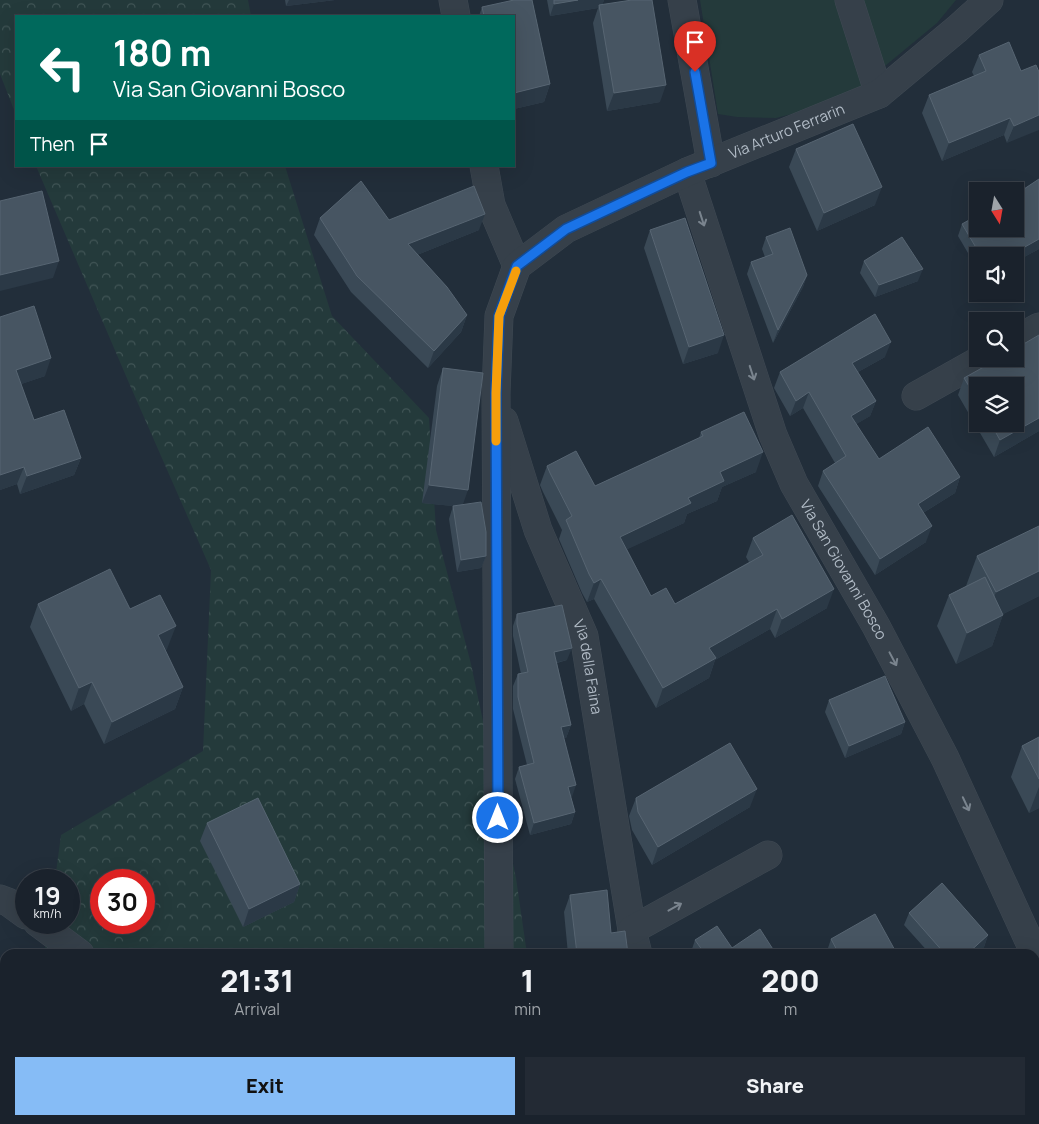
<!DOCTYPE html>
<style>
:root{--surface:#1a222c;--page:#232a34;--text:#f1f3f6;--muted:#9fa4a9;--line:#383f48;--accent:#86bcf6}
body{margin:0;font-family:Manrope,sans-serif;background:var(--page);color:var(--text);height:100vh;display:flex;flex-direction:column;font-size:19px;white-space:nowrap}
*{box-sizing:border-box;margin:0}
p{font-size:16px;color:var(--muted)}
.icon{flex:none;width:28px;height:28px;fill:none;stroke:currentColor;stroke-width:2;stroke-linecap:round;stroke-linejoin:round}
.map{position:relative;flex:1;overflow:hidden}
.drawer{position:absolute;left:0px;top:949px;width:1040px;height:176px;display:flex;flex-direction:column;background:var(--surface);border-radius:15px 15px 0 0;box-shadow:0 5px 20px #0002,0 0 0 1px var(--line)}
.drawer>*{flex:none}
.guide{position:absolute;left:15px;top:15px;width:500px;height:152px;border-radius:0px;box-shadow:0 5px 20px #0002,0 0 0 1px var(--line);background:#00695c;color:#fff;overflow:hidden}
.needle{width:32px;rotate:169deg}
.tools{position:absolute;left:969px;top:182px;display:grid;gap:10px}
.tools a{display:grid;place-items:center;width:55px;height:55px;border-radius:0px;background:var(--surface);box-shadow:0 5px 20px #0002,0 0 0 1px var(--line);font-size:25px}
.speed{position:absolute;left:15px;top:869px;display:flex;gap:10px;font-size:25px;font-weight:700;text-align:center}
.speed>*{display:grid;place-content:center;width:65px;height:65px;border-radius:50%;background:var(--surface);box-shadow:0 5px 20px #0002,0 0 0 1px var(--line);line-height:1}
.speed small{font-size:12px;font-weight:400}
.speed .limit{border:8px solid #d22;background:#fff;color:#111}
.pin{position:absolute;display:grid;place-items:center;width:42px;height:42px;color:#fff;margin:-51px -21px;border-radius:50% 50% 50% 0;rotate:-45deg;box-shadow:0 0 5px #0007}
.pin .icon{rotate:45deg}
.me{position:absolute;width:55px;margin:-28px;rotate:0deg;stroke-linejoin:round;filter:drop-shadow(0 0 4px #0008)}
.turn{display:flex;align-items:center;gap:18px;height:105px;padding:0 15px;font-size:22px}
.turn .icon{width:65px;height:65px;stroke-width:2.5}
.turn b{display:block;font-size:35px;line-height:42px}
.then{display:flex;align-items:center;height:48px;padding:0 15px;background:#0003;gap:10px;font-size:19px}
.eta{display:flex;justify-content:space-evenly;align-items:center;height:85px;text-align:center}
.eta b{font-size:30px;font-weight:800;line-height:35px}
.primary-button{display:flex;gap:10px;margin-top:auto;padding:10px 15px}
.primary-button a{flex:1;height:58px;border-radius:0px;background:var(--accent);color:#111;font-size:20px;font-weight:800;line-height:58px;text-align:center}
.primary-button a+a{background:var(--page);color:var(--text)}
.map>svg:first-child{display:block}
</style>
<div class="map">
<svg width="1039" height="1124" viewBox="0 0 1039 1124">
<defs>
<pattern id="forest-crowns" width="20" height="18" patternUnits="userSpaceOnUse" patternTransform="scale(1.25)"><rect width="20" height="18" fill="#243a3b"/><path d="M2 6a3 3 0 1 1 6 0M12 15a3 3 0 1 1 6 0" fill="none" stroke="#415556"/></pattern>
</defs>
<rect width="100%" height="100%" fill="#222e3a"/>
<path fill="#243a3b" d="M 700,0 L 837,0 L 867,83 L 820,107 L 776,118 L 737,117 L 718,114 Z
M 860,0 L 956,0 L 937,23 L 885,66 Z"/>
<path fill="url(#forest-crowns)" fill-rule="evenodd" d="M 0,0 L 248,0 L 251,16 L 16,16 L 16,115 L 0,74 Z
M 36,166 L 285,166 L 332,316 L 429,418 L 436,530 L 471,664 L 516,878 L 527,954 L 50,954 L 45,948 L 49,923 L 69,922 L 69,880 L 55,880 L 61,835 L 203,751 L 211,570 L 129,383 ZM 101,880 L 144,880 L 144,922 L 101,922 Z
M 231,1120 L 536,1120 L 536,1124 L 237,1124 Z"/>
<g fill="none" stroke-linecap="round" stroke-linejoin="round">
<defs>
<g id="minor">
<path d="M 453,0 L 456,16"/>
<path d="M 682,0 L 711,163"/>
<path d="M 849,0 L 879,94"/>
<path d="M 484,166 L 491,205 L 517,266"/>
<path id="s1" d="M 687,172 L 773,435 L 794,484 L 876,626 L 945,758 L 1035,954"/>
<path d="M 1015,340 L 1039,327"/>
<path d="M 916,396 L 982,359"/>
<path id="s2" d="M 504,421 L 538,530 L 584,636 L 632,930 L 638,954"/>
<path d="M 0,899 L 8,902 L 26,915"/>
<path d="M 37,922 L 80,954"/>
<path d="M 632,930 L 768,855"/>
<path id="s3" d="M 499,954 L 496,393 L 499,316 L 517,266 L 566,229 L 687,172 L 879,94 L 957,29 L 989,0"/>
<path d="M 306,1120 L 314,1124"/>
<path d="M 500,1120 L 500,1124"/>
<path d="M 684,1120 L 685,1124"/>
</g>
</defs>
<use href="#minor" stroke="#3f4953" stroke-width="29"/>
<use href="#minor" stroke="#36404a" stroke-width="28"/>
</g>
<path fill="#3a4956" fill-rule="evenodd" d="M 285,0 L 335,0 L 286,6 Z
M 514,0 L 532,0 L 550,84 L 544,102 L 514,109 L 514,16 L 479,16 L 482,7 Z
M 547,0 L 604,0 L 602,5 L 660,102 L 607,111 L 593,23 L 598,8 L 550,16 Z
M 979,55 L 1021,71 L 1039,72 L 1007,143 L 1004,135 L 942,161 L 922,113 L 929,95 L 974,76 L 972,72 Z
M 796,149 L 875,205 L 817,231 L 789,167 Z
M 1039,179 L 1039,249 L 1015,262 L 1015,256 L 978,256 L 978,270 L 958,236 L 962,224 L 978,229 Z
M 320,218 L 389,220 L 479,230 L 417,255 L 467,315 L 461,332 L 428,368 L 351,292 L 314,235 Z
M 650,230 L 718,353 L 683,364 L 644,248 Z
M 766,237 L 807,275 L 803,287 L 773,343 L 747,274 L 751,262 L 765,257 L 762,249 Z
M 864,261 L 918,281 L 875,297 L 860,273 Z
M 0,317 L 45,376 L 21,384 L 34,420 L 81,458 L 74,475 L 20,494 L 17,484 L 0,490 Z
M 1039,335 L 1039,431 L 994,457 L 958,395 L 964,378 L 998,359 L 1015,359 L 1015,349 ZM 978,386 L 1015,386 L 1015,424 L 978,424 Z
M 885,357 L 858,372 L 876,401 L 870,416 L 856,424 L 879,459 L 960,477 L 955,493 L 923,513 L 926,542 L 875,575 L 818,486 L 823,471 L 835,463 L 803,408 L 790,416 L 774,388 L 780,372 Z
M 443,368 L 462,505 L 486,556 L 481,568 L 457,572 L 449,519 L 453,506 L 454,506 L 422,503 L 437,386 Z
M 701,432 L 756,472 L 722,487 L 717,501 L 687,514 L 684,523 L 627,549 L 651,596 L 675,604 L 749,562 L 746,557 L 753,538 L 827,608 L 775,638 L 770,629 L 715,660 L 709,678 L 656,708 L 594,599 L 587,602 L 582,593 L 559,539 L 562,530 L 543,492 L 540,485 L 547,466 L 595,486 L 699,438 Z
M 1039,526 L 1039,596 L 1003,614 L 992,646 L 956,664 L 937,626 L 949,595 L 966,586 L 977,556 Z
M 38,604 L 130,609 L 167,649 L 165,650 L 183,687 L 175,709 L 104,744 L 84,704 L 71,711 L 30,627 Z
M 517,614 L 567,660 L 557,663 L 571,725 L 566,738 L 564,738 L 572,797 L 571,797 L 575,812 L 571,824 L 530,835 L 515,779 L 519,767 L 527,765 L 513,709 L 513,686 L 518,674 L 521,674 L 513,636 L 513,626 Z
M 829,700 L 905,722 L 901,734 L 845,758 L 825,712 Z
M 1039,737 L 1039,808 L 1029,813 L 1011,777 L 1022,746 Z
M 636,798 L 750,807 L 652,865 L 632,830 L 629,816 Z
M 207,823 L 300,884 L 294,902 L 243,927 L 200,841 Z
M 570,895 L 611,933 L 628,954 L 568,954 L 564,912 Z
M 909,913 L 988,935 L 984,947 L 976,954 L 930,954 L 904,925 Z
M 831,939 L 897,954 L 826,954 Z
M 695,940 L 732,948 L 776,954 L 692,954 L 691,952 Z
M 573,1120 L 647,1120 L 647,1124 L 573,1124 Z"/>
<path fill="#2b3946" d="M 289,0 L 335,0 L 286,6 Z
M 578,0 L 604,0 L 601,8 L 599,5 L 598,8 L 550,16 L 554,4 Z
M 550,84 L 544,102 L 514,109 L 514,93 Z
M 666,85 L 660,102 L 607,111 L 614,93 Z
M 1039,115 L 1039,130 L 1007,143 L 1014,126 Z
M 1010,118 L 1004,135 L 942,161 L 949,143 Z
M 882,187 L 875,205 L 817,231 L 824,213 Z
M 485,214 L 479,230 L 402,261 L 408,244 Z
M 1039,239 L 1039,249 L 1015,262 L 1015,256 L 1009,256 Z
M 59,261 L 53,278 L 0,291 L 0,275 Z
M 923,269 L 918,281 L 875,297 L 879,285 Z
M 807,275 L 803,287 L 773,343 L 778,330 Z
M 467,315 L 461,332 L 428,368 L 434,351 Z
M 724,335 L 718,353 L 683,364 L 689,347 Z
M 891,342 L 885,357 L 847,378 L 852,363 Z
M 51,358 L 45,376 L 10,388 L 16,370 Z
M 809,392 L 803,408 L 790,416 L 796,401 Z
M 876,401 L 870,416 L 845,431 L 851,416 Z
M 1039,418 L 1039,431 L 994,457 L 1000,440 Z
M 763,452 L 756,472 L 722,487 L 717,501 L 687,514 L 684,523 L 613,556 L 620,537 L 688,498 L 720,472 Z
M 81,458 L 74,475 L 20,494 L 27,476 Z
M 24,467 L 17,484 L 0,490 L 0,475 Z
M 960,477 L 955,493 L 913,519 L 918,504 Z
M 429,485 L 468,490 L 462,507 L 422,503 Z
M 932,526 L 926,542 L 875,575 L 880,559 Z
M 486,556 L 481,568 L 457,572 L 461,560 Z
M 1039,571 L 1039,596 L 985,623 L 996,592 Z
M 601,579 L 594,599 L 587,602 L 594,583 Z
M 834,589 L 827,608 L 775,638 L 782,619 Z
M 777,609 L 770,629 L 715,660 L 709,678 L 656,708 L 663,688 L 709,648 Z
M 1003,615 L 992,646 L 956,664 L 967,633 Z
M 176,626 L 167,649 L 150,658 L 158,635 Z
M 572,648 L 567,660 L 550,664 L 554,652 Z
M 92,682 L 84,704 L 71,711 L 79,688 Z
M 183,687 L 175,709 L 104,744 L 112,722 Z
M 905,722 L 901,734 L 845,758 L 849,746 Z
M 571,725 L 566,738 L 556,739 L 561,727 Z
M 576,785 L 572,797 L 564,799 L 568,787 Z
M 1039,787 L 1039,808 L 1029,813 Z
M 757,789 L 750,807 L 652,865 L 658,847 Z
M 575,812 L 571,824 L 530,835 L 534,823 Z
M 300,884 L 294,902 L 243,927 L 249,909 Z
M 988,935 L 984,947 L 976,954 L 967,954 Z
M 884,1120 L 908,1120 L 906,1124 L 876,1124 Z"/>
<path fill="#475562" stroke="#576572" d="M 514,0 L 532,0 L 550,84 L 514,93 L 514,16 L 484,16 L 482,7 Z
M 554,0 L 578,0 L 554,4 Z
M 632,0 L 652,0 L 666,85 L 614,93 L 599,5 Z
M 1009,42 L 1021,71 L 1036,65 L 1039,72 L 1039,115 L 1014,126 L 1010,118 L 949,143 L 929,95 L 986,71 L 979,55 Z
M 853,124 L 882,187 L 824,213 L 796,149 Z
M 1039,179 L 1039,239 L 1009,256 L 981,256 L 962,224 L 978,215 L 978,229 L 1015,229 L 1015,195 Z
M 361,181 L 389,220 L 474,186 L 485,214 L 408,244 L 447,287 L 467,315 L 434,351 L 357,276 L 320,218 Z
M 42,191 L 59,261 L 0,275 L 0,201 Z
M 685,218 L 724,335 L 689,347 L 650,230 Z
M 790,228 L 807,275 L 778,330 L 751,262 L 773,254 L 766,237 Z
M 902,237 L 923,269 L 879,285 L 864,261 Z
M 34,306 L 51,358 L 16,370 L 34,420 L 64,410 L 81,458 L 27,476 L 24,467 L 0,475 L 0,317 Z
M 875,314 L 891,342 L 852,363 L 876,401 L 851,416 L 879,459 L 928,427 L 960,477 L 918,504 L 932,526 L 880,559 L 823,471 L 846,456 L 809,392 L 796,401 L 780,372 Z
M 1039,335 L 1039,418 L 1000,440 L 991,424 L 1015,424 L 1015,386 L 978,386 L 978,401 L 964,378 L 998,359 L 1015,359 L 1015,349 Z
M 443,368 L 483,373 L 468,490 L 429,485 Z
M 744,412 L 763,452 L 720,472 L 724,481 L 688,498 L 691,503 L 620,537 L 651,596 L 666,588 L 675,604 L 763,555 L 753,538 L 792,515 L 834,589 L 782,619 L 777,609 L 709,648 L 716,658 L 663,688 L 601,579 L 594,583 L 589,574 L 566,520 L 572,516 L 550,473 L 547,466 L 576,451 L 595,486 L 703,436 L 701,432 Z
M 481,502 L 486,532 L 486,556 L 461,560 L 453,506 Z
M 1039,526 L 1039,571 L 996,592 L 977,556 Z
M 110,569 L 130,609 L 160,595 L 176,626 L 158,635 L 183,687 L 112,722 L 92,682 L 79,688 L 38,604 Z
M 985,577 L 1003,615 L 967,633 L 949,595 Z
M 562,605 L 572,648 L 554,652 L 571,725 L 561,727 L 576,785 L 568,787 L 575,812 L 534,823 L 519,767 L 534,763 L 518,697 L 518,674 L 528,672 L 517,624 L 517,614 Z
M 885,676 L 905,722 L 849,746 L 829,700 Z
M 1039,737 L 1039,779 L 1022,746 Z
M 730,743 L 757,789 L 658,847 L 638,812 L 636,798 Z
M 258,798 L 300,884 L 249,909 L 207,823 Z
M 942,883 L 988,935 L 967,954 L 945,954 L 909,913 Z
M 607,890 L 611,933 L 625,931 L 628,954 L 577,954 L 570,895 Z
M 875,914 L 897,954 L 839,954 L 831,939 Z
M 717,926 L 732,948 L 760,929 L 776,954 L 705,954 L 695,940 Z
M 582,1120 L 647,1120 L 647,1124 L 582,1124 Z
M 797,1120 L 884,1120 L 876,1124 L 789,1124 Z
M 984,1120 L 1030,1120 L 1032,1124 L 974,1124 Z"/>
<defs><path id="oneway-shaft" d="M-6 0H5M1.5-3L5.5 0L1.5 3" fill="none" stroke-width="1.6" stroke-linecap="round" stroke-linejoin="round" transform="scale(1.25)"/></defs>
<g stroke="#7a848e">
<use href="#oneway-shaft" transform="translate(702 219) rotate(72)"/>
<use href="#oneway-shaft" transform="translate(752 373) rotate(72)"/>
<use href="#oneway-shaft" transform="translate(893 659) rotate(62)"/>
<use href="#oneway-shaft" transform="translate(966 804) rotate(65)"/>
<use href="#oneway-shaft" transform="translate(675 907) rotate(-29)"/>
</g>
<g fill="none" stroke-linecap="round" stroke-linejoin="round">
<defs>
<path id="route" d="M 498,818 L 496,393 L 499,316 L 517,266 L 566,229 L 687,172 L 711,163 L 695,72"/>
</defs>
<use href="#route" stroke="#114b97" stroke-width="12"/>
<use href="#route" stroke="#1a73e8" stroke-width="9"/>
<path stroke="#f59e0b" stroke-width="9" d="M 496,441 L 496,393 L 499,316 L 516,271"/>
</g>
<g text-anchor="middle" stroke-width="5" stroke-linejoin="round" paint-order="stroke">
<g font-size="15" fill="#b1bbc6" stroke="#1b252f">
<text dy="5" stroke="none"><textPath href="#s3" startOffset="994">Via Arturo Ferrarin</textPath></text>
<text dy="5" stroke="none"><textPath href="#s1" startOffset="429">Via San Giovanni Bosco</textPath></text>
<text dy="5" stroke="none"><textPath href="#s2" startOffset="261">Via della Faina</textPath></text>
</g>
</g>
</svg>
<div class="tools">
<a><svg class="needle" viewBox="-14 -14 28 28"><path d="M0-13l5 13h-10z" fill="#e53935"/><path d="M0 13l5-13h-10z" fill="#9fa4a9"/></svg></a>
<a><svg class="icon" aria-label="sound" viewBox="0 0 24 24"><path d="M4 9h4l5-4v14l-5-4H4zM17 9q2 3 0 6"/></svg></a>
<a><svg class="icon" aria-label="search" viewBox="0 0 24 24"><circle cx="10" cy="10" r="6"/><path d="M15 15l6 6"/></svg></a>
<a><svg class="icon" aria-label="layers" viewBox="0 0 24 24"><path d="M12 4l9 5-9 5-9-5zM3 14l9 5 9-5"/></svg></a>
</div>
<div class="speed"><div>19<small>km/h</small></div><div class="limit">30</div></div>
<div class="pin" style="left:695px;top:72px;background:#d93025"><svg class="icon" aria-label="arrive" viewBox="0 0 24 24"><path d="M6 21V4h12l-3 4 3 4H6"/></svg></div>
<svg class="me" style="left:498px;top:818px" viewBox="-20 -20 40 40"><circle r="17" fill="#1a73e8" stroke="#fff" stroke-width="3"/><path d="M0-11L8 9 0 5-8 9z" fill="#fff"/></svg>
<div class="guide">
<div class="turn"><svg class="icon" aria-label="left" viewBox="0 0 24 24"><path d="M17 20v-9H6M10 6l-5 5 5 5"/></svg><div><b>180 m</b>Via San Giovanni Bosco</div></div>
<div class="then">Then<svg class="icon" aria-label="arrive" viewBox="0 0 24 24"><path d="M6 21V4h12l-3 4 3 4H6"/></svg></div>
</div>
<section class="drawer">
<div class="eta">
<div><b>21:31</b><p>Arrival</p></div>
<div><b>1</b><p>min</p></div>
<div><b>200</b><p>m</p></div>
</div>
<div class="primary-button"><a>Exit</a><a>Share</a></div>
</section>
</div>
